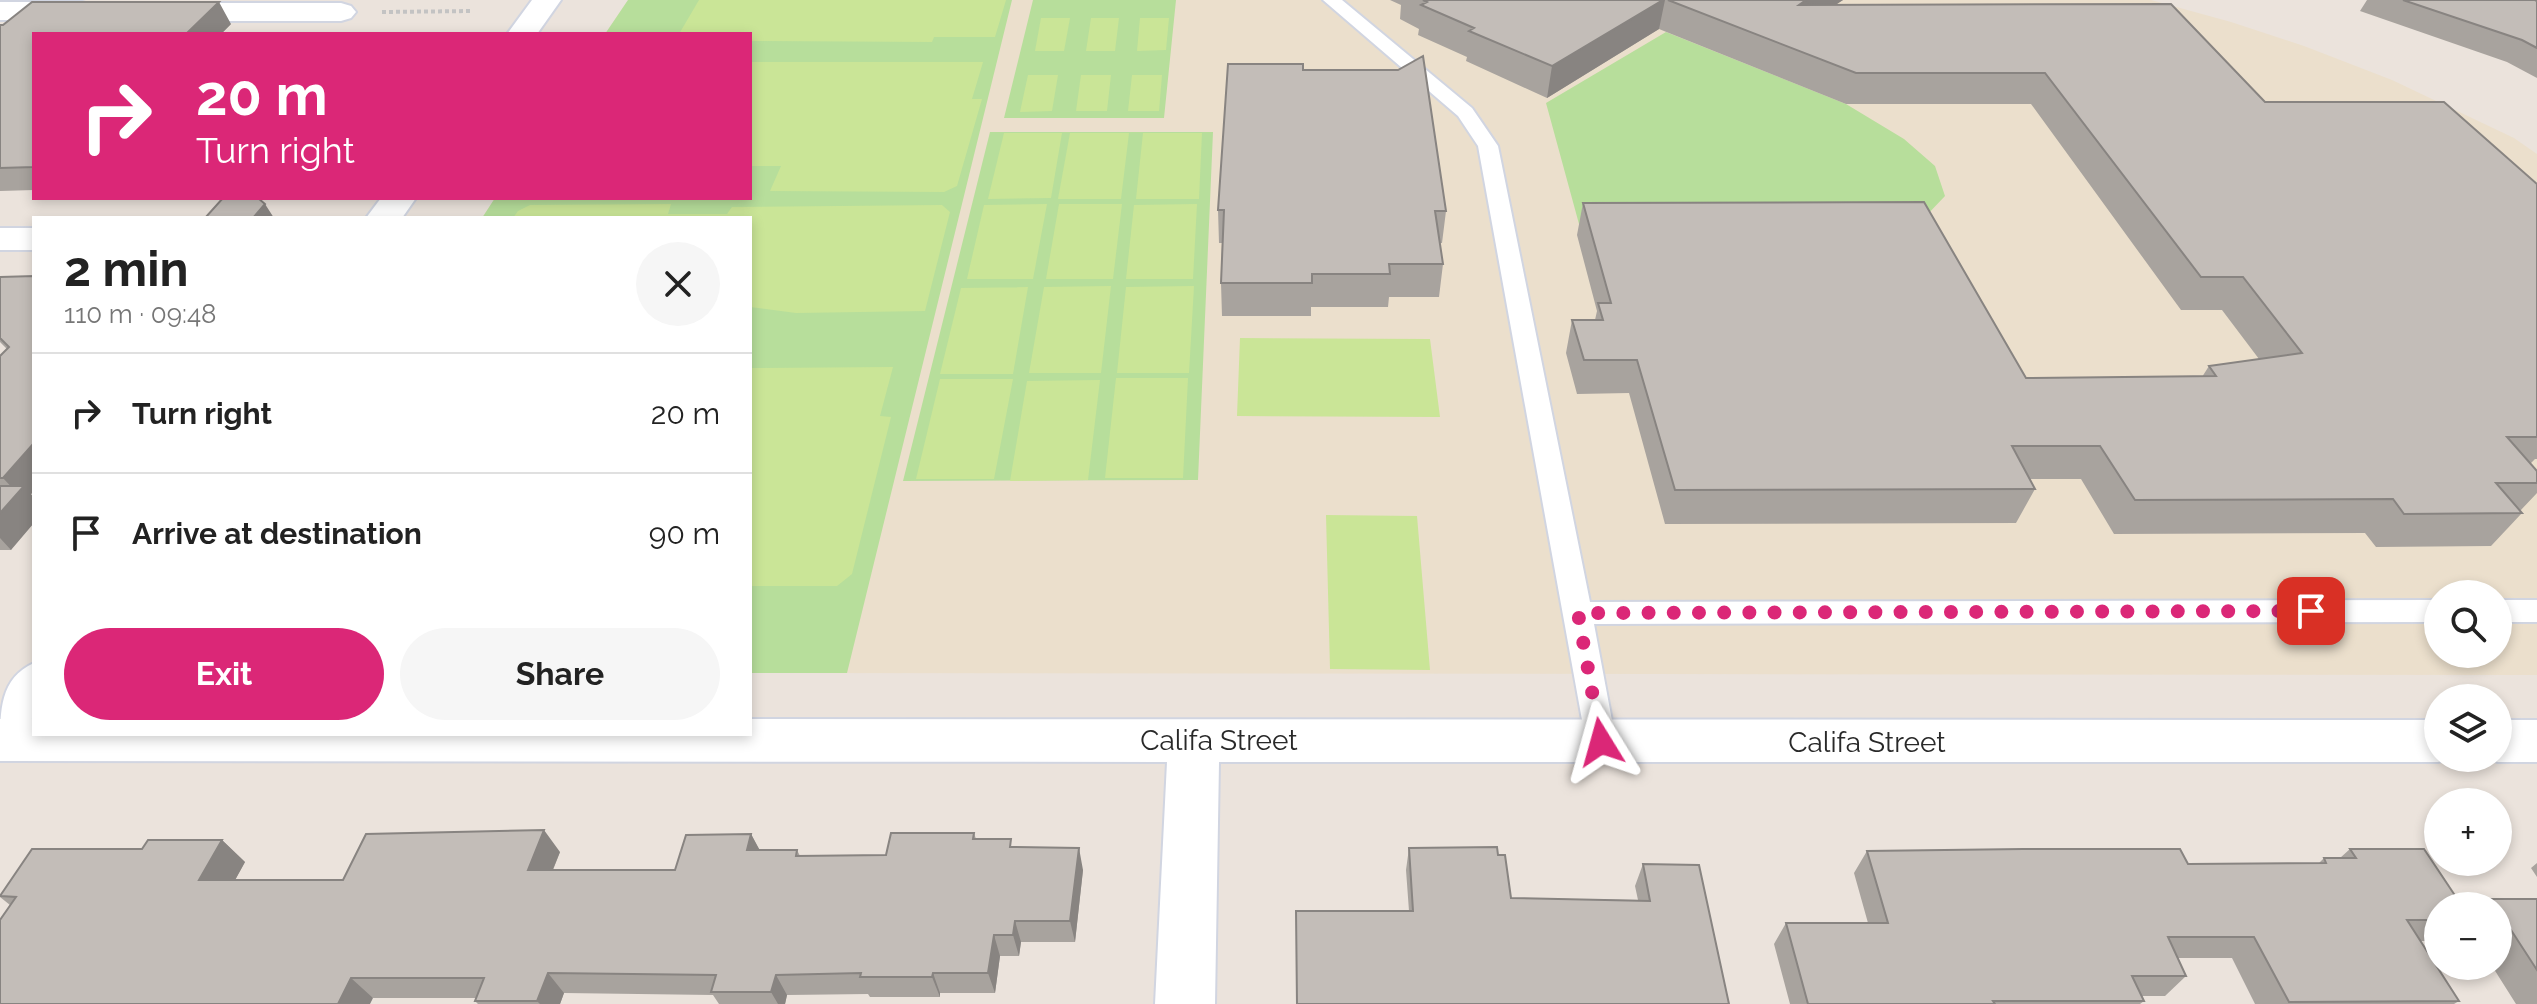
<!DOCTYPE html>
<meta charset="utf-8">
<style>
:root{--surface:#fff;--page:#f6f6f6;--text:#222;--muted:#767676;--line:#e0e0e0;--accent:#db2777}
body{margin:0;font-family:Raleway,sans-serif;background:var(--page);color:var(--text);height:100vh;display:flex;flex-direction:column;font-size:30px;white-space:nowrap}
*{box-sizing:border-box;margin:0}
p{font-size:26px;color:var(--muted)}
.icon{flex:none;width:44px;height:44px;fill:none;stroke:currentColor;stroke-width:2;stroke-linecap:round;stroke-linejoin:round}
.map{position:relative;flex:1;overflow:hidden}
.sheet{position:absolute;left:32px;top:216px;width:720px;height:520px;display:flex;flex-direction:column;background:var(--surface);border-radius:0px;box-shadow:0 4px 12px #0003}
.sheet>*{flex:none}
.hud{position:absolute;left:32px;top:32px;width:720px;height:168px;border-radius:0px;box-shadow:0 4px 12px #0003;background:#db2777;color:#fff;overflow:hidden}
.controls{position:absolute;left:2424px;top:580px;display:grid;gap:16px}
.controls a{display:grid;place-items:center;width:88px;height:88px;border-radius:50%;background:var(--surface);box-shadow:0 4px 12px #0003;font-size:40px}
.pin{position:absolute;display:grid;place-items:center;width:68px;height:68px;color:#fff;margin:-34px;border-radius:16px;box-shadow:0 4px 12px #0006}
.me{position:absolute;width:88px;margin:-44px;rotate:352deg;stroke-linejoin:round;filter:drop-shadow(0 0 6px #0008)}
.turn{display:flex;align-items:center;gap:28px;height:168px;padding:0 32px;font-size:36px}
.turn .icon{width:104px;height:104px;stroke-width:2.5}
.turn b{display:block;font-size:56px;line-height:68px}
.round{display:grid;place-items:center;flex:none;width:84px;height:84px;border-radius:42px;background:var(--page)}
.overview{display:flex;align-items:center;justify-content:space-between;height:136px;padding:0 32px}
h1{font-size:48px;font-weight:700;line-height:60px}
.primary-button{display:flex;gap:16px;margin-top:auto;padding:16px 32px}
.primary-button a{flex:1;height:92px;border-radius:48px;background:var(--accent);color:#fff;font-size:32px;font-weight:700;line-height:92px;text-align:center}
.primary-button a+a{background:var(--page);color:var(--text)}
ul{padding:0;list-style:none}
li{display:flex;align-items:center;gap:24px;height:120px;padding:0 32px;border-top:2px solid var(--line)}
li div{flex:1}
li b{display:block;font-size:30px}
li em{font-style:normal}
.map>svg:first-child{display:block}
</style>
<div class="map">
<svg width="2537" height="1004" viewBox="0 0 2537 1004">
<rect width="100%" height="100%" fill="#ebe3dc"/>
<path fill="#ebdfcc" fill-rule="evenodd" d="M 628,0 L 2151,0 L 2231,22 L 2304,46 L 2392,80 L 2514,138 L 2537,154 L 2537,675 L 750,673 L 750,218 L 482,218 L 495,198 L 750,198 L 750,34 L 605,34 ZM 2438,594 L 2498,594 L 2498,654 L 2438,654 Z"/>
<path fill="#b7de9b" d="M 628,0 L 1012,0 L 847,673 L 750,673 L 750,218 L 482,218 L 495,198 L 750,198 L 750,34 L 605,34 Z
M 1033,0 L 1176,0 L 1164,118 L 1004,118 Z
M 1666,32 L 1846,104 L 1904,139 L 1935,166 L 1945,196 L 1925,217 L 1582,235 L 1546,103 Z
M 990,132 L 1213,132 L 1198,480 L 903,481 Z"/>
<path fill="#cae597" d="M 699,0 L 1006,0 L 995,37 L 934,37 L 932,42 L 750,41 L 750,34 L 679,34 Z
M 1041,18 L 1070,18 L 1064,51 L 1035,51 Z
M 1091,18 L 1119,18 L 1115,51 L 1086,51 Z
M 1140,18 L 1169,18 L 1166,50 L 1137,51 Z
M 750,62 L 983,62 L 972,99 L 982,99 L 957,186 L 944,192 L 770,191 L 781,166 L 750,166 Z
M 1028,75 L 1058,75 L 1052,111 L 1020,112 Z
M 1081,75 L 1111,75 L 1107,111 L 1076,111 Z
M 1132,75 L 1162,75 L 1159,111 L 1128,111 Z
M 1004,133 L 1062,133 L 1051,198 L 988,199 Z
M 1070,133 L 1129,133 L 1121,199 L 1058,199 Z
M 1143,133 L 1202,133 L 1199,199 L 1136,199 Z
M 671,204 L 668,214 L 727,214 L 732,207 L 942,205 L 950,212 L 925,311 L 796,313 L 750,307 L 750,218 L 513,218 L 518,211 L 530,205 Z
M 1047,204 L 1033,279 L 967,279 L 984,205 Z
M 1059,204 L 1122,204 L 1113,279 L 1046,279 Z
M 1197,204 L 1193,279 L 1126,279 L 1134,205 Z
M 1111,286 L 1101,373 L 1029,373 L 1044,287 Z
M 1194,286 L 1189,373 L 1117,373 L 1126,287 Z
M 1028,287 L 1013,374 L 940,374 L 961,288 Z
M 1240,338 L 1430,339 L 1440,417 L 1237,416 Z
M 893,367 L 880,416 L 891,417 L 852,574 L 837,586 L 750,586 L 750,368 Z
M 1116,378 L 1188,378 L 1183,478 L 1105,478 Z
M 940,379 L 1013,379 L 994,479 L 916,479 Z
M 1100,380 L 1088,480 L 1010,481 L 1027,381 Z
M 1326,515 L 1417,516 L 1430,670 L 1330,669 Z"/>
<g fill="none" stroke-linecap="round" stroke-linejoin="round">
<defs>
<path id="service" d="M 1323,0 L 1342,0 L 1472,108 L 1498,146 L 1590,602 L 2438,600 L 2438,622 L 1594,624 L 1616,742 L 1612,751 L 1601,755 L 1590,751 L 1586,742 L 1478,146 L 1458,116 Z
M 2498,600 L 2537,600 L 2537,622 L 2498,622 Z"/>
<path id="minor" d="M 0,2 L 82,2 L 92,5 L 97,11 L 92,17 L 82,20 L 0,20 Z
M 166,3 L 341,3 L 351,6 L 356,12 L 351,18 L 341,21 L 166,21 L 156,18 L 151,12 L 156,6 Z
M 0,228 L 34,228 L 34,250 L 0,250 Z
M 0,719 L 34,719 L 34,734 L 750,734 L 750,719 L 2438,720 L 2438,758 L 2451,758 L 2438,762 L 1219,762 L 1215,1004 L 1155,1004 L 1167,762 L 0,761 Z
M 2498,720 L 2537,720 L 2537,762 L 2498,762 L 2485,758 L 2498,758 Z"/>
<path id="secondary" d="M 532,0 L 561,0 L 537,34 L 507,34 Z
M 381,198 L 416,198 L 402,218 L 366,218 Z
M 34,663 C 34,701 43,733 0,748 C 0,710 0,678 34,663 Z"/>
</defs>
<use href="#service" stroke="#d1d5e1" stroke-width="4"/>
<use href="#minor" stroke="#d1d5e1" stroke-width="4"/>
<use href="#secondary" stroke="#d1d5e1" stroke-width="4"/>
<path stroke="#c3c3c3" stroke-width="4" stroke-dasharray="4 3" stroke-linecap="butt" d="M 382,12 L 473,11"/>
<use href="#service" fill="#fff" fill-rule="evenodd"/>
<use href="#minor" fill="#fff" fill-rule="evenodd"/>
<use href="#secondary" fill="#fff" fill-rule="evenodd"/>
</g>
<path fill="#a8a39e" d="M 1390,0 L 1843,0 L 1836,4 L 2265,102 L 2537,184 L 2537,459 L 2535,459 L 2530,464 L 2537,471 L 2537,493 L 2520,511 L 2522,513 L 2491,546 L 2376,547 L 2365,533 L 2114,534 L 2081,479 L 2030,479 L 2035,489 L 2016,523 L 1665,524 L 1629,393 L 1577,394 L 1566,353 L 1572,320 L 1595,320 L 1597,311 L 1577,235 L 1583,203 L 2026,378 L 2202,377 L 2209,366 L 2259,359 L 2222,310 L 2181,310 L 2031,104 L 1846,104 L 1659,29 L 1547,98 L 1466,61 L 1467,57 L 1418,35 L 1419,29 L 1400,19 L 1401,5 Z
M 2367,0 L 2535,0 L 2537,1 L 2537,78 L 2507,62 L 2360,11 Z
M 231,24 L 221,34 L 34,34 L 34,190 L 0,191 L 0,25 Z
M 1303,70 L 1398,70 L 1446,211 L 1442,243 L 1440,243 L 1443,264 L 1439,297 L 1389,297 L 1388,307 L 1311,307 L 1311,316 L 1222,316 L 1221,283 L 1222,243 L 1219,243 L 1218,210 Z
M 34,276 L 34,491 L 31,494 L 11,550 L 0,550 L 0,356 L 7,349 L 0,342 L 0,277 Z
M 974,833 L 976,839 L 1014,847 L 1083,870 L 1075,942 L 1021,942 L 1019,956 L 1000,956 L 995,993 L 940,993 L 940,997 L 870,997 L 868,994 L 787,995 L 785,1004 L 719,1004 L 713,995 L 564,993 L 560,1004 L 478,1004 L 475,1001 L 476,998 L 373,998 L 10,905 L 0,897 L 142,849 L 222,840 L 245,862 L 235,880 L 343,880 L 560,852 L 553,870 L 675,870 L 751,834 L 759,850 L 797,850 L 800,856 L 886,855 Z
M 1409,848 L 1498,855 L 1511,898 L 1638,900 L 1635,886 L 1643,864 L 1729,1004 L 1296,1004 L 1296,911 L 1409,911 L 1406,870 Z
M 2350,849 L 2438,906 L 2438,941 L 2420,941 L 2459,1001 L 2454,1004 L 2255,1004 L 2232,958 L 2178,958 L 2186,976 L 2165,996 L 2142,996 L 2144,1001 L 2140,1004 L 1790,1004 L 1774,944 L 1786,923 L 1868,923 L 1854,873 L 1867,851 L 2188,864 L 2319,863 L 2324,858 L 2340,858 Z
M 2537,863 L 2537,877 L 2531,868 Z
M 2491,899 L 2537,899 L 2537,1004 L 2516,1004 L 2492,966 L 2498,966 L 2498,906 L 2481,906 Z"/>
<path fill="#888481" d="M 1663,0 L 1665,0 L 1659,29 L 1547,98 L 1552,66 Z
M 1806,0 L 1843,0 L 1791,35 L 1799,5 Z
M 219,2 L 231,24 L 221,34 L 186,34 Z
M 265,204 L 274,218 L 253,218 Z
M 34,443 L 34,491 L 31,494 L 34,498 L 34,523 L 11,550 L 0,538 L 0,513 L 17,493 L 3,478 Z
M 544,830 L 560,852 L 544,891 L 528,870 Z
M 751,834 L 763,856 L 747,850 Z
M 222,840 L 245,862 L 223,902 L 199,880 Z
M 1079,848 L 1083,870 L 1075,942 L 1070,921 Z
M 1015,921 L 1021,942 L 1019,956 L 1013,935 Z
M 994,935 L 1000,956 L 995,993 L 988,973 Z
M 548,973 L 564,993 L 560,1004 L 540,1004 L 537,1001 Z
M 933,973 L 940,993 L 940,997 L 932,977 Z
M 776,975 L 787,995 L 785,1004 L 778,1004 L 771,992 Z
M 351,978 L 373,998 L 370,1004 L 338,1004 Z"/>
<path fill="#c3bdb8" stroke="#888481" stroke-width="2" d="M 1423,0 L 1663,0 L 1552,66 L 1469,31 L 1474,28 L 1421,5 L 1427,2 Z
M 1668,0 L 1806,0 L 1799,5 L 2171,4 L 2265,102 L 2444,102 L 2537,184 L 2537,437 L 2507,437 L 2537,471 L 2537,483 L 2496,483 L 2522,513 L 2404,514 L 2393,499 L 2135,500 L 2100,446 L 2012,446 L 2035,489 L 1675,490 L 1637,360 L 1584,360 L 1572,320 L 1603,320 L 1598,303 L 1611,303 L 1583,203 L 1924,202 L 2026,378 L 2216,376 L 2209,366 L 2302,353 L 2243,277 L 2201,277 L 2045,73 L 1856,73 Z
M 2403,0 L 2535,0 L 2537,1 L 2537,48 L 2522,40 Z
M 32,2 L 219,2 L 186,34 L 396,34 L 34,34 L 34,167 L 0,168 L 0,25 L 3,25 Z
M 1423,56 L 1446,211 L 1435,211 L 1443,264 L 1389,264 L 1390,274 L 1312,274 L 1312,283 L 1221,283 L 1224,210 L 1218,210 L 1228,64 L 1303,64 L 1303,70 L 1398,70 Z
M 223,198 L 258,198 L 265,204 L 253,218 L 205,218 Z
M 34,276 L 34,443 L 3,478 L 0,478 L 0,356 L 9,347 L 0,338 L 0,277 Z
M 0,486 L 24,486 L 0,513 Z
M 544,830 L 528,870 L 675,870 L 686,835 L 751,834 L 747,850 L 797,850 L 796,856 L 886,855 L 891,833 L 974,833 L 973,839 L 1011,839 L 1010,847 L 1079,848 L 1070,921 L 1015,921 L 1013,935 L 994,935 L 988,973 L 933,973 L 932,977 L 860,977 L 861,973 L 776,975 L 771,992 L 711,992 L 716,975 L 548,973 L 537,1001 L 475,1001 L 484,978 L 351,978 L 338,1004 L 0,1004 L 0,920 L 16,897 L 0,896 L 32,849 L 142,849 L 148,840 L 222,840 L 199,880 L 343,880 L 366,834 Z
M 1497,847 L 1498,855 L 1505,855 L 1511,898 L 1650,901 L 1643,864 L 1699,865 L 1729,1004 L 1297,1004 L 1296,911 L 1413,911 L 1409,848 Z
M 2023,849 L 2180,849 L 2188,864 L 2326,863 L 2324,858 L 2356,858 L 2350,849 L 2424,849 L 2462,906 L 2438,906 L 2438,920 L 2407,920 L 2459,1001 L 2289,1002 L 2254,937 L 2168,937 L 2186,976 L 2132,976 L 2144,1001 L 1993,1001 L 1995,1004 L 1808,1004 L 1786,923 L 1888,923 L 1867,851 Z
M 2491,899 L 2537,899 L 2537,970 L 2498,910 L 2498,906 L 2495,906 Z"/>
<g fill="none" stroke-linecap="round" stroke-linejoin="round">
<path stroke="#db2777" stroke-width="14" stroke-dasharray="0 25.2" d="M 1601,742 L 1578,613 L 2311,611"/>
</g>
<g text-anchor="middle" stroke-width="6" stroke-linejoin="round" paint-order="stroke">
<g font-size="28" fill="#292929" stroke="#fff">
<text x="1219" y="750">Califa Street</text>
<text x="1867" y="752">Califa Street</text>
</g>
</g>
</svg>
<div class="controls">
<a><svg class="icon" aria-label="search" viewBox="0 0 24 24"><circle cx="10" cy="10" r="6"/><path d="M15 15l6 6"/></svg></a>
<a><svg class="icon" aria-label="layers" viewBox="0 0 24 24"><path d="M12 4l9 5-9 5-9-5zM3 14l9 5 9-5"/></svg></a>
<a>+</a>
<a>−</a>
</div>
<div class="pin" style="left:2311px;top:611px;background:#d93025"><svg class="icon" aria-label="arrive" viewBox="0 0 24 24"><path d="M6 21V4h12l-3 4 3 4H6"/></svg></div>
<svg class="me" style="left:1601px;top:742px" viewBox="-20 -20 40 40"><path d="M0-17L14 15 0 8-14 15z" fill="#db2777" stroke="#fff" stroke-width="4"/></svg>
<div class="hud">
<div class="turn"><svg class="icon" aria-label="right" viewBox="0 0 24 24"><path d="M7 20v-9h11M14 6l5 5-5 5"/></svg><div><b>20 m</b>Turn right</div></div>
</div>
<section class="sheet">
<div class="overview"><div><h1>2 min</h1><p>110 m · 09:48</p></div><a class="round"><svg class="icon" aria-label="close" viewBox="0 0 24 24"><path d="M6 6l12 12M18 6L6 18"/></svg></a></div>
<ul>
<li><svg class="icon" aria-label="right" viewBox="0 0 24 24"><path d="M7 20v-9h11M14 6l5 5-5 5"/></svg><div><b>Turn right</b></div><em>20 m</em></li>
<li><svg class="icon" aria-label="arrive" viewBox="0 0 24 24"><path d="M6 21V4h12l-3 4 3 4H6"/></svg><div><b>Arrive at destination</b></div><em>90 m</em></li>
</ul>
<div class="primary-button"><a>Exit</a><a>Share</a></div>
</section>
</div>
